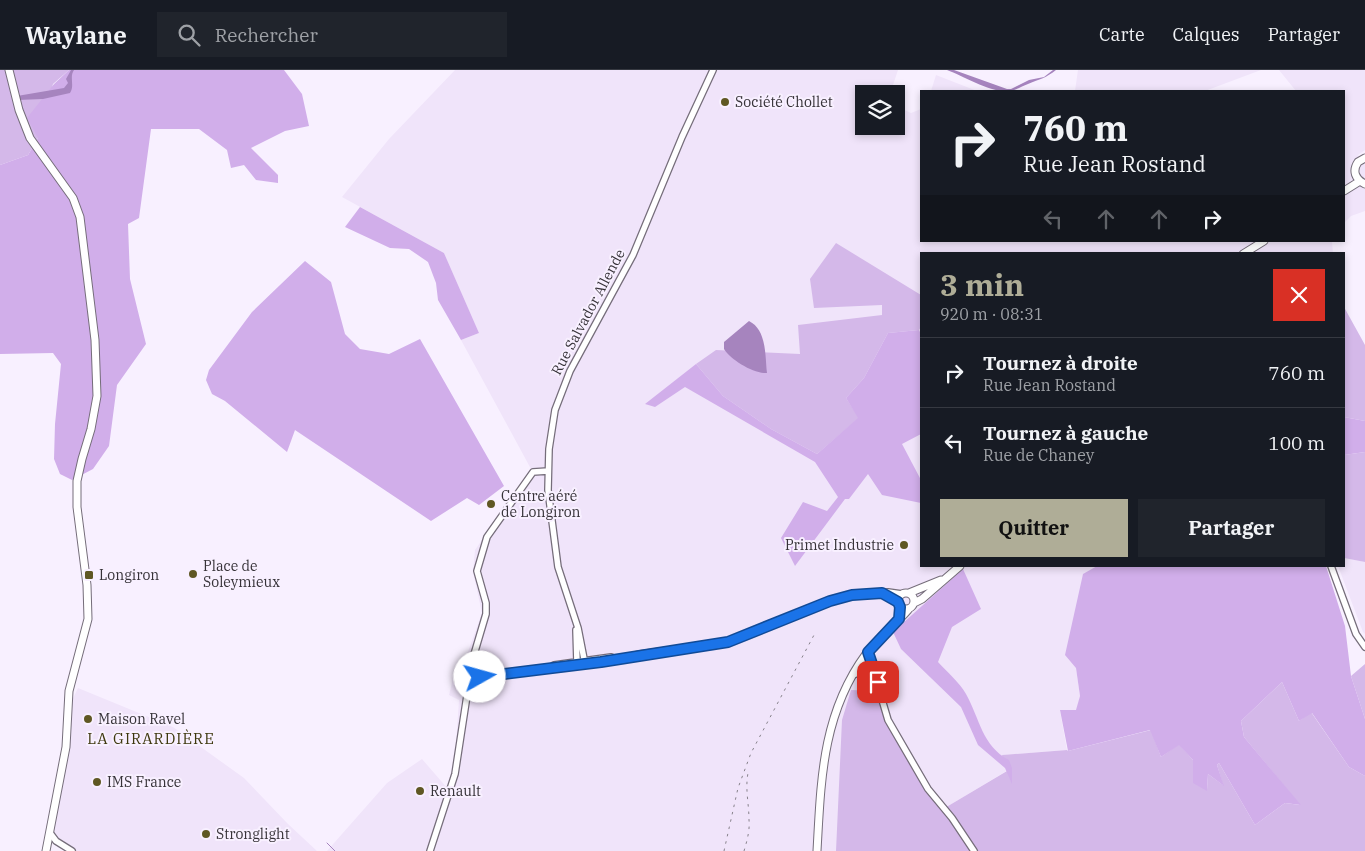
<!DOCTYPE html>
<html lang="fr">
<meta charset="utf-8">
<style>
:root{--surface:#171b24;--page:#20242c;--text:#f1f3f6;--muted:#9ea1a6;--line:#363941;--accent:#afad97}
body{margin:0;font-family:"IBM Plex Serif",serif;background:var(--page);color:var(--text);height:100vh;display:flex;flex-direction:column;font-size:19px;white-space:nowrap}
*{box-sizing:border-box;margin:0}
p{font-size:16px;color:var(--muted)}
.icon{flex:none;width:28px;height:28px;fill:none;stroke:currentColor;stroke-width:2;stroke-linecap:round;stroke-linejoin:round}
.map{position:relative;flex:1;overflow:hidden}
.drawer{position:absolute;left:920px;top:182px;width:425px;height:315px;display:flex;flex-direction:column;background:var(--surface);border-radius:0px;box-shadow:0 2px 8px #0003}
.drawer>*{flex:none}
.guide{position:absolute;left:920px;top:20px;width:425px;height:152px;border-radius:0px;box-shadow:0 2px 8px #0003;background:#171b24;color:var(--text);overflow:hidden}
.buttons{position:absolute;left:855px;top:15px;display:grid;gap:10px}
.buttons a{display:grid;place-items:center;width:50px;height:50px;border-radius:0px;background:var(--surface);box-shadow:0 2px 8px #0003;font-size:25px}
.pin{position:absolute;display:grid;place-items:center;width:42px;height:42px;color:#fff;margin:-21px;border-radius:10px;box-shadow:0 2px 8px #0006}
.me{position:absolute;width:55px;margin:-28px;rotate:83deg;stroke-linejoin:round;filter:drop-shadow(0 0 4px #0008)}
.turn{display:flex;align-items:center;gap:18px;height:105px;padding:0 20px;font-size:22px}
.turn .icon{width:65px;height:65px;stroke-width:2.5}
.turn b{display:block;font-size:35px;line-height:42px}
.lanes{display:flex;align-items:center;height:48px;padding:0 20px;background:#0003;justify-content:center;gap:25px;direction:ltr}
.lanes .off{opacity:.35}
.round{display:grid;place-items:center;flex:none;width:52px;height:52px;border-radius:0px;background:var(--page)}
.headline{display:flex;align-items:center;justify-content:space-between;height:85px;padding:0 20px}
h1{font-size:30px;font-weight:800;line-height:38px;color:var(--accent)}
.cta{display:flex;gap:10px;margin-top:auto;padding:10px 20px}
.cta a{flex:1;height:58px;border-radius:0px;background:var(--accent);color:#111;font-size:20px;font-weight:800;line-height:58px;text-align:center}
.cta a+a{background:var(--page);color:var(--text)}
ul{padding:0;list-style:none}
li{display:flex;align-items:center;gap:15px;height:70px;padding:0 20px;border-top:1px solid var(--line)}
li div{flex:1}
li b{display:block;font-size:19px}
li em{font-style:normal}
header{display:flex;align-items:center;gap:30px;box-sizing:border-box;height:70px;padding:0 25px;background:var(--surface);border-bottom:1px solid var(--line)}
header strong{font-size:24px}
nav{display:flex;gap:28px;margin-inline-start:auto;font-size:18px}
.search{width:350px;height:45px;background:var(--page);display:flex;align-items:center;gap:12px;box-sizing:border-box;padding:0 18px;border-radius:0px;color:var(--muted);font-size:19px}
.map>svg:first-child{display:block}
</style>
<header>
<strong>Waylane</strong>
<div class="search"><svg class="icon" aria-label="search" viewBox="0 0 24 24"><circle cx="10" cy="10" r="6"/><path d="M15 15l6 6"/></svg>Rechercher</div>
<nav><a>Carte</a><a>Calques</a><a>Partager</a></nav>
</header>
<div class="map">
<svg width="1365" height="781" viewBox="0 0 1365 781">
<rect width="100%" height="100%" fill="#f8f0ff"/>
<path fill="#f0e4fa" d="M 455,0 L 898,0 L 890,24 L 864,24 L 864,56 L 896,56 L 896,36 L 911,43 L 921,39 L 921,171 L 1332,171 L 1333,184 L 921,184 L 921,496 L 1097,496 L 1083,505 L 1076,598 L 1080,626 L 1077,640 L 1060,641 L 1067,680 L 1003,685 L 1008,700 L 943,739 L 837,781 L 327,781 L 387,713 L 422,689 L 448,719 L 455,688 L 459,630 L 449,625 L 457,592 L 465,590 L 482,543 L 473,502 L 475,480 L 531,399 L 461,270 L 479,263 L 444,183 L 342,127 L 389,69 Z
M 1078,0 L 1261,0 L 1205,21 L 1075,21 Z
M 1279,0 L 1365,0 L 1365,80 L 1358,85 L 1365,95 L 1365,141 L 1351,146 L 1344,153 L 1344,21 L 1296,21 Z
M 936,5 L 977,21 L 931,21 Z
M 1344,488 L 1365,492 L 1365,564 L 1363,562 L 1338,496 L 1344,496 Z
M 78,618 L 173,657 L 244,708 L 288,754 L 317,781 L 77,781 L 53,764 L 67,641 Z"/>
<path fill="#d4b8e9" d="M 0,0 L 69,0 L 53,14 L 38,68 L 28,85 L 0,95 Z
M 836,173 L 921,225 L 921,257 L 919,260 L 888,263 L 864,308 L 846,328 L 859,348 L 817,384 L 771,359 L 723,326 L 696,294 L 716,280 L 800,284 L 798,255 L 882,245 L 882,235 L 814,238 L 810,209 Z
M 1344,237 L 1365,275 L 1365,351 L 1344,347 Z
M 1365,382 L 1365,492 L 1344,488 L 1344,385 Z
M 1365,594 L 1365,649 L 1351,606 Z
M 1282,612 L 1299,651 L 1311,642 L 1349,697 L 1365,706 L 1365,781 L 836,781 L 842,650 L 851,620 L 877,621 L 884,648 L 943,739 L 1007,701 L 1002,685 L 1067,680 L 1068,681 L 1151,660 L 1161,687 L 1179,674 L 1193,690 L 1193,712 L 1207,720 L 1208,704 L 1223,715 L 1217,695 L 1219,693 L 1255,755 L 1285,733 L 1300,735 L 1244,667 L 1241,651 Z"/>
<path fill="#d1aeea" d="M 69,0 L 284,0 L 302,24 L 309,56 L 285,61 L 251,78 L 278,105 L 278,113 L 256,110 L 244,95 L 231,98 L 227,80 L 199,59 L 151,59 L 139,148 L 128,154 L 130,209 L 146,274 L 117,315 L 109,376 L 93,399 L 72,410 L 60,404 L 54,389 L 55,354 L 61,294 L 53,283 L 0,284 L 0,95 L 28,85 L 38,68 L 27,48 L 54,14 Z
M 360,137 L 444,183 L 479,263 L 461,270 L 438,230 L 436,213 L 428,192 L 409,179 L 390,178 L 345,157 Z
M 305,191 L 331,212 L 345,264 L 360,279 L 389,284 L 420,269 L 504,416 L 479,435 L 467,428 L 431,451 L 295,360 L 287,382 L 225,331 L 212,324 L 206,310 L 209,300 L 252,242 Z
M 919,260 L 921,264 L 921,364 L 902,374 L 921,410 L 921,433 L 882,425 L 868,404 L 849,429 L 845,429 L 795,496 L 781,468 L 803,432 L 827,441 L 838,427 L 815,392 L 685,317 L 655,337 L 645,334 L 696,294 L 723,326 L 771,359 L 817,384 L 858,348 L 846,328 L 864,308 L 888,263 Z
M 1344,347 L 1365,351 L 1365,382 L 1344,385 Z
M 1097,496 L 1326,496 L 1345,556 L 1351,606 L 1365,649 L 1365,706 L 1349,697 L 1312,643 L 1299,651 L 1282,612 L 1241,651 L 1244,667 L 1301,735 L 1285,733 L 1255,755 L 1219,693 L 1217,695 L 1224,716 L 1208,704 L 1207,721 L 1193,713 L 1193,690 L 1179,675 L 1161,687 L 1150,660 L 1068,681 L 1060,640 L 1076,640 L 1080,626 L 1076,598 L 1065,585 L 1083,504 Z
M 963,499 L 981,539 L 952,557 L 938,592 C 947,602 959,612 966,624 C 980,649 982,676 1009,690 L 1012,698 L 1012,714 L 1005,698 L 978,675 L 961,637 L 901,579 L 893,562 Z"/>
<path fill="#a684be" d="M 71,0 L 74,0 C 69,7 75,16 70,23 L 43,29 L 18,30 L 17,26 L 64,18 L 68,13 L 66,9 Z
M 947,0 L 954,0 L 1007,19 L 1011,19 L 1029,10 L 1044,7 L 1053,0 L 1056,0 C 1046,8 1040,9 1028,14 C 1022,16 1017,20 1010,21 C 992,24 964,6 947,0 Z
M 749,251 C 767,260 765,286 767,303 C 754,304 731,290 724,279 L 724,272 Z"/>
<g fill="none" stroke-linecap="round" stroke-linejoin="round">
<path stroke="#a684be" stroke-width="1" d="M 327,773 L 335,781"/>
<defs>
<path id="minor" d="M 1331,496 L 1356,564 L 1365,577
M 883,524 L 898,532
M 576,560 L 577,593
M 868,582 L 888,650 L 928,719 L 952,748 L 974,781
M 585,594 L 578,558 L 558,497 L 548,420 L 549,379 L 555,340 L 570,301 L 633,185 L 682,67 L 713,0
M 554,595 L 611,587
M458 608a11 11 0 1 1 22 0a11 11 0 1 1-22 0Z
M 470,598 L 486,544 L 486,533 L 477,501 L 487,467 L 533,402 L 548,401
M 853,605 L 867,600 L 876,604
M 480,607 L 616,590 L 640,584 L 728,572 L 830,531 L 852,525 L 888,522 L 902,524
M 50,763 L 56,771 L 72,781
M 430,781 L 455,704 L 468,619"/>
<path id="major" d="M 9,0 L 19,40 L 30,68 L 73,128 L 80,147 L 95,270 L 97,326 L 91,359 L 82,389 L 77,411 L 77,437 L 87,515 L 88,549 L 69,621 L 66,677 L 46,781
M 1365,88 L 1358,92 C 1352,101 1355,109 1365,114
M 1344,121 L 1360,111
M 1243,184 L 1264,171
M898 531a8 8 0 1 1 16 0a8 8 0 1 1-16 0Z
M 909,523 L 941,510
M 914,533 L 922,529 L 960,496
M 817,781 C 821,710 822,644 866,584 C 879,568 895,555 908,540"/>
</defs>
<use href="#minor" stroke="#756d7a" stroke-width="8"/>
<use href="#major" stroke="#756d7a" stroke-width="9"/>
<use href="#minor" stroke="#fff" stroke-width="5.5"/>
<use href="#major" stroke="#fff" stroke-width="7"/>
<path stroke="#87828b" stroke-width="1" stroke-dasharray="2.5 5" stroke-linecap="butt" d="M 724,781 L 738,718 L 751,683 L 814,565
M 744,781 C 747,771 750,760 749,750 C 749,734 745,719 748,703"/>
</g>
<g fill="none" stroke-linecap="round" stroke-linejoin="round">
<defs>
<path id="route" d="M 480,607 L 601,592 L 728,572 L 830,531 L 852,525 L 882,523 L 898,532 L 900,537 L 899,549 L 868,582 L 878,612"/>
</defs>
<use href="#route" stroke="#114b97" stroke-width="12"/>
<use href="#route" stroke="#1a73e8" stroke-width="9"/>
</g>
<g fill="#5f5723" stroke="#f8f0ff" stroke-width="2">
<circle cx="725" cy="32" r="5"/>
<circle cx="491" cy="434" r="5"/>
<circle cx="904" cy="475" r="5"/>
<circle cx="193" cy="504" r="5"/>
<rect x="84" y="500" width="10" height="10" rx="2.5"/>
<circle cx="88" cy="649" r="5"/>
<circle cx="97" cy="712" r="5"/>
<circle cx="420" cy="721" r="5"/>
<circle cx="206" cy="764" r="5"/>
</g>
<g text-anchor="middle" stroke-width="4" stroke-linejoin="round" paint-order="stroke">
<g font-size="14" fill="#363238" stroke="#f8f0ff" text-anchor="start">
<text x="735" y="37">Société Chollet</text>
<text x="501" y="431">Centre aéré<tspan x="501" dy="16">de Longiron</tspan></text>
<text x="894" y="480" text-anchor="end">Primet Industrie</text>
<text x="203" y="501">Place de<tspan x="203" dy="16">Soleymieux</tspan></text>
<text x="99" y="510">Longiron</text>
<text x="98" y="654">Maison Ravel</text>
<text x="107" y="717">IMS France</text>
<text x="430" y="726">Renault</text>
<text x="216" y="769">Stronglight</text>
</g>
<g font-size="14" fill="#363238" stroke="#f8f0ff">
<text transform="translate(588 242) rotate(-62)" y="5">Rue Salvador Allende</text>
</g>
<g font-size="15" letter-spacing="1" fill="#3d370d" stroke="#f8f0ff">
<text x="151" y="674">LA GIRARDIÈRE</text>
</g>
</g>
</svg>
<div class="buttons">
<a><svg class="icon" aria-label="layers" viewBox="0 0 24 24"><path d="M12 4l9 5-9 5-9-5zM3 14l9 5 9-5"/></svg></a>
</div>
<div class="pin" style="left:878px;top:612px;background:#d93025"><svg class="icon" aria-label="arrive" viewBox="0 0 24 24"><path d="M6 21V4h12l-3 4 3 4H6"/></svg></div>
<svg class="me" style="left:480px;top:607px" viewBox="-20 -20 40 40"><circle r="19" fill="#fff"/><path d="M0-13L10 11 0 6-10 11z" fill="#1a73e8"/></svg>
<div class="guide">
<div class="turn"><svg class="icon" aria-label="right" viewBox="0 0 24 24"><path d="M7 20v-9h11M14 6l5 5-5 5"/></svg><div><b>760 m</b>Rue Jean Rostand</div></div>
<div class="lanes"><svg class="icon off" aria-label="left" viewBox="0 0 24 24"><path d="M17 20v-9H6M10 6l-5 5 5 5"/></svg><svg class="icon off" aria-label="ahead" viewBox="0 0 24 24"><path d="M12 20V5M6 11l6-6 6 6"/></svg><svg class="icon off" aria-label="ahead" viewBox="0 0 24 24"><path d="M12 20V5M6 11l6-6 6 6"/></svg><svg class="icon" aria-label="right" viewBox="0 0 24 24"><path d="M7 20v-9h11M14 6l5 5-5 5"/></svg></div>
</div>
<section class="drawer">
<div class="headline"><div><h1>3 min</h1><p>920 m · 08:31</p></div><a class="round" style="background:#d93025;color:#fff"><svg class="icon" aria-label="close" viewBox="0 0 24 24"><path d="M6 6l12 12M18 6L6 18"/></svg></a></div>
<ul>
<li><svg class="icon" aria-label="right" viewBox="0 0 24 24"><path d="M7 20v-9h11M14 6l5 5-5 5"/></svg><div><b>Tournez à droite</b><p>Rue Jean Rostand</p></div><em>760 m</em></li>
<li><svg class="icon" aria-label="left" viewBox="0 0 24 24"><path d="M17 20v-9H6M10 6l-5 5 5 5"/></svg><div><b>Tournez à gauche</b><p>Rue de Chaney</p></div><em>100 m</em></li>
</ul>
<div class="cta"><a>Quitter</a><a>Partager</a></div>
</section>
</div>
